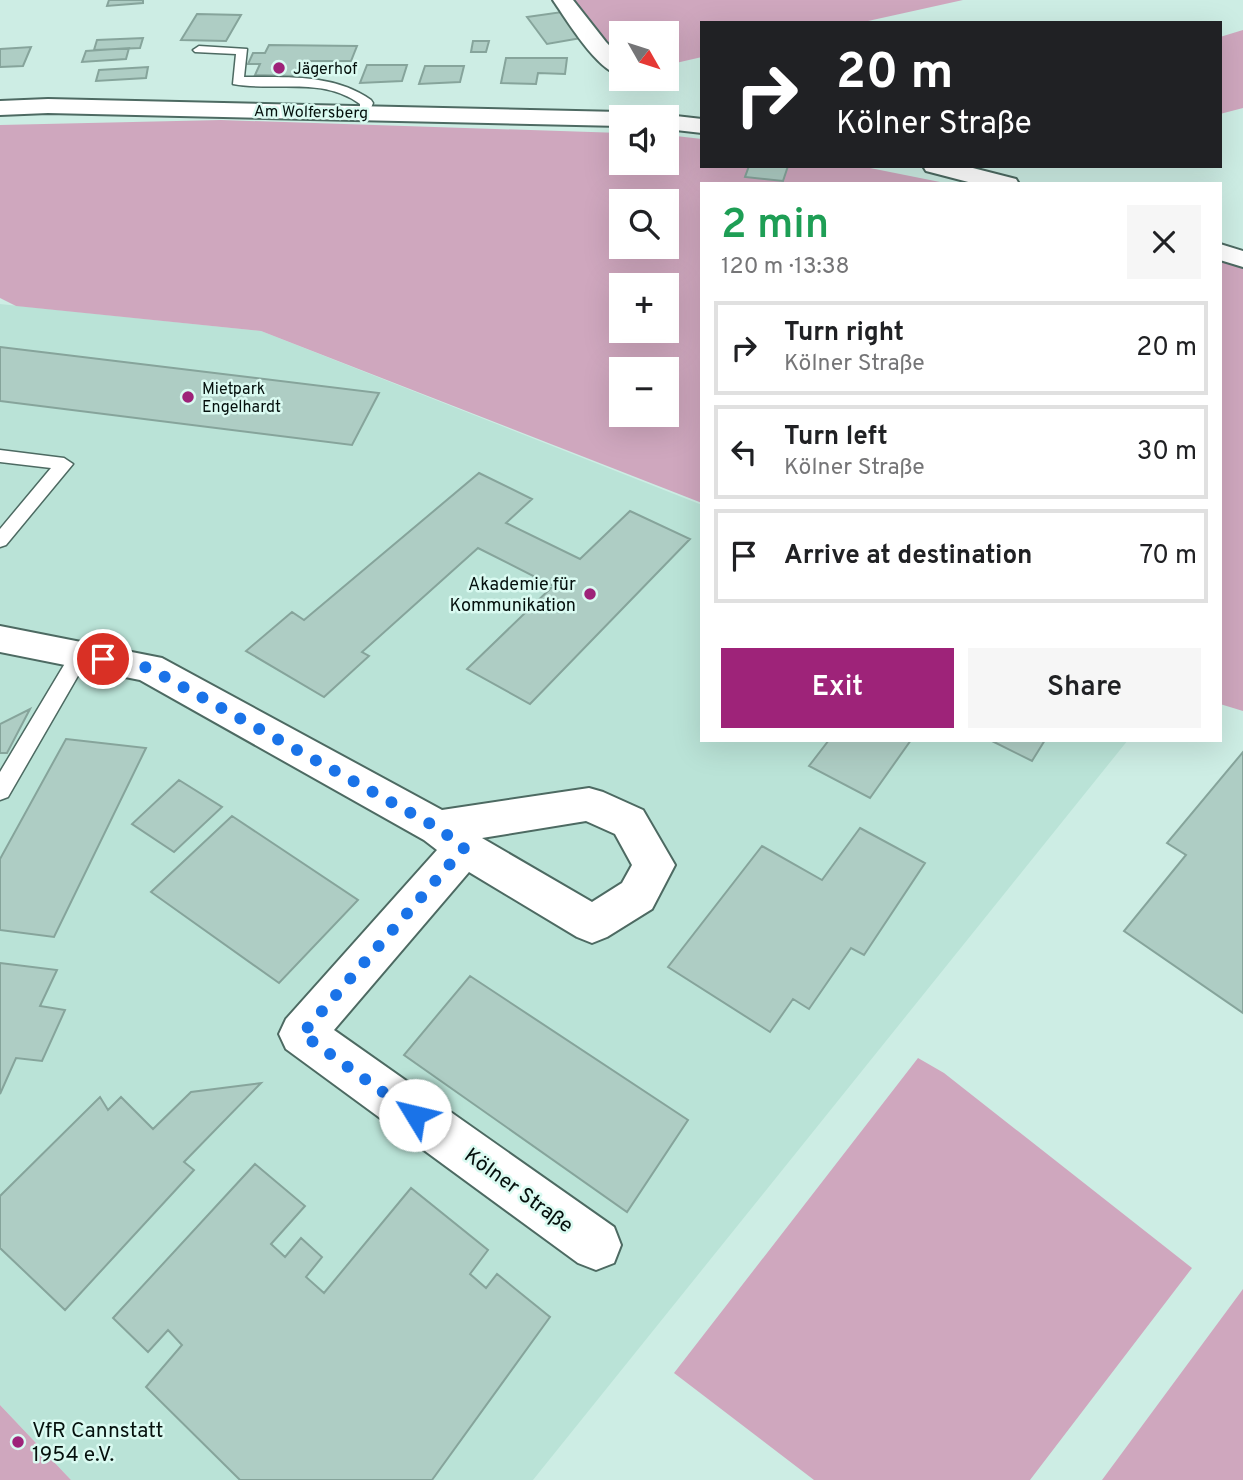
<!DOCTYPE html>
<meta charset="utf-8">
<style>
:root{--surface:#fff;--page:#f6f6f6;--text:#202124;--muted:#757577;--line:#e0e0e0;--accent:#9e2379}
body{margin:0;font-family:Overpass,sans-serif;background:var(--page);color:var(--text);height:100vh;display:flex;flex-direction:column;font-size:26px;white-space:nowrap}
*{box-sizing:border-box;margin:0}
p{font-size:23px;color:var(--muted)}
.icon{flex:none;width:38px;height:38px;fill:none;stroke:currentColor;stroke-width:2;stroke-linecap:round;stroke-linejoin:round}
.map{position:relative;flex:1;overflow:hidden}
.details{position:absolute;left:700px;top:182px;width:522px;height:560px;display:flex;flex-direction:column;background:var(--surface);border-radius:0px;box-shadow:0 7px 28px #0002}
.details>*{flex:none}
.top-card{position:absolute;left:700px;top:21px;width:522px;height:147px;border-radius:0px;box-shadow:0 7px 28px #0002;background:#202124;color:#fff;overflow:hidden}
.needle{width:46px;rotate:129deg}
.buttons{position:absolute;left:609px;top:21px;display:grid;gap:14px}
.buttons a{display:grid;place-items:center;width:70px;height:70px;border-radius:0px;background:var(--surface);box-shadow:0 7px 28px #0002;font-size:35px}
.pin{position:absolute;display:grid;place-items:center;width:60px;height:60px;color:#fff;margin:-30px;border:4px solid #fff;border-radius:50%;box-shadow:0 2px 7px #0007}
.me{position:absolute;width:77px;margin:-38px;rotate:306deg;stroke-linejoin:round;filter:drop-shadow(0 0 5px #0008)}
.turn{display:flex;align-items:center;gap:24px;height:147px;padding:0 21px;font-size:32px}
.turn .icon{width:91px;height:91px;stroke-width:2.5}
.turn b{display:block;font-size:49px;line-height:60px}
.round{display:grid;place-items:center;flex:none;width:74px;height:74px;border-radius:0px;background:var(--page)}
.headline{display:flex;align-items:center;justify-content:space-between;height:119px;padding:0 21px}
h1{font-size:42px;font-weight:600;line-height:52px;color:#1e9e55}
.primary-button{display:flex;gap:14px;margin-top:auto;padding:14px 21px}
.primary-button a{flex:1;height:80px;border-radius:0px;background:var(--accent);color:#fff;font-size:28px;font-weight:600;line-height:80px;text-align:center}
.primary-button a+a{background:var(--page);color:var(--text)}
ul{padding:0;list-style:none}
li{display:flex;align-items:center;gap:21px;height:94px;margin:0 14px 10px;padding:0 7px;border:4px solid var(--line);border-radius:0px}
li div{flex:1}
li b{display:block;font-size:26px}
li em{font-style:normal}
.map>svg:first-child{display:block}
</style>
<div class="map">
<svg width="1243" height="1480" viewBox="0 0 1243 1480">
<rect width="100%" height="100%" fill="#cdede4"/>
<path fill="#bae3d7" d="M 0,304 L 261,331 L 702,505 L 702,740 L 1128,740 L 533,1480 L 71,1480 L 0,1405 Z"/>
<path fill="#cfa7be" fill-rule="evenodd" d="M 561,0 L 963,0 L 859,23 L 702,23 L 702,57 L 667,65 L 667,33 L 621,33 L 620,73 Z
M 1243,30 L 1243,108 L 1220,114 L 1220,37 Z
M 221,120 L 621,133 L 621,163 L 667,163 L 667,135 L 702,139 L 702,166 L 860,166 L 950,184 L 702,184 L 702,503 L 261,331 L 16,306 L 0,298 L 0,125 ZM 621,201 L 667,201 L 667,247 L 621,247 ZM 621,285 L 667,285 L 667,331 L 621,331 ZM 621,369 L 667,369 L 667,415 L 621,415 Z
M 1220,254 L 1243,261 L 1243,711 L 1220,704 Z
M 918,1058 L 944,1073 L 1192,1268 L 1030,1480 L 814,1480 L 674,1373 Z
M 1243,1289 L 1243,1480 L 1102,1480 Z
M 0,1405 L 71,1480 L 0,1480 Z"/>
<path fill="#aecdc4" stroke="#86a49b" stroke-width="2" d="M 109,0 L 143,0 L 143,3 L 107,6 Z
M 562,12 L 581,38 L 547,44 L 527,17 Z
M 197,14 L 241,15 L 226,41 L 181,40 Z
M 143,38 L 140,48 L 94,50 L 97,40 Z
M 473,41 L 489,41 L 486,52 L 471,52 Z
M 269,45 L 357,46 L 351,61 L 300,61 L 293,76 L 255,75 L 260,64 L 248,64 L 253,53 L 265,53 Z
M 31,47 L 23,66 L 0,67 L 0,49 Z
M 129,48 L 126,59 L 82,62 L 86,51 Z
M 506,58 L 567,58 L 565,74 L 538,73 L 536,84 L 501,83 Z
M 367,65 L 407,65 L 402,81 L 360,83 Z
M 425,66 L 464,66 L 460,82 L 419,84 Z
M 148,67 L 146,78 L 96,81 L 99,70 Z
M 749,166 L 788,166 L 783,181 L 745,177 Z
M 0,347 L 379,393 L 352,445 L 0,401 Z
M 479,473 L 532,499 L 506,523 L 580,559 L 630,511 L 690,539 L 530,704 L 467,669 L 553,586 L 478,548 L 362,652 L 369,656 L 324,697 L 246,651 L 292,612 L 304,620 Z
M 30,709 L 7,753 L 0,753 L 0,724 Z
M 66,739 L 146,748 L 54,937 L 0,930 L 0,859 Z
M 829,740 L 911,740 L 870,798 L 809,766 Z
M 990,740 L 1045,740 L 1032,761 Z
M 1243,752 L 1243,1013 L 1124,931 L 1186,855 L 1167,843 Z
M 179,780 L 222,807 L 174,852 L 132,824 Z
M 232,816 L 358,900 L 279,983 L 151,892 Z
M 860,828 L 925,863 L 864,955 L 851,948 L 809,1009 L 793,999 L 770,1032 L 668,967 L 762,846 L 822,880 Z
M 0,963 L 57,970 L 40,1006 L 65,1010 L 42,1061 L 16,1058 L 0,1094 Z
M 470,976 L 688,1120 L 627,1212 L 404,1055 Z
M 261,1083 L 184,1162 L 194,1170 L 65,1310 L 0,1248 L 0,1196 L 100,1097 L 108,1110 L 121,1097 L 153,1129 L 191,1092 Z
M 255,1164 L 305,1206 L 271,1244 L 285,1257 L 301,1238 L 322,1257 L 306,1277 L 324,1293 L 411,1188 L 488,1250 L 470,1274 L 486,1288 L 497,1274 L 550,1317 L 432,1480 L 240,1480 L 146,1387 L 182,1345 L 168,1330 L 148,1352 L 113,1318 Z"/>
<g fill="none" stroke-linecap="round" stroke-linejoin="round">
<defs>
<path id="service" d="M 199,46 L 247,49 L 244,77 C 287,77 335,74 371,100 L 373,103 L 368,115 L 360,115 L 360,104 C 322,76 276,92 233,84 L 236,54 L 195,52 L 193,50 Z
M 0,450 L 64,458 L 73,464 L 6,545 L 0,547 L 0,529 L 51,468 L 0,462 Z
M 80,648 L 87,650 L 90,655 L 8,797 L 0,800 L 0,772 L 73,650 Z"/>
<path id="minor" d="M 553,0 L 573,0 L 606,42 L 621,58 L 621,75 C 598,72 566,19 553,0 Z
M 0,626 L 162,658 L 442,810 L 589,788 L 603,792 L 643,810 L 675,865 L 652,909 L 607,937 L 592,943 L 577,937 L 469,872 L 334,1030 L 614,1227 L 621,1245 L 614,1263 L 596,1270 L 578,1263 L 286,1049 L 279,1034 L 286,1019 L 437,850 L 424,840 L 140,680 L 0,652 ZM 586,821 L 615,834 L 632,865 L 622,883 L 592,902 L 482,838 Z"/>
<path id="secondary" d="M 48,99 L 621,112 L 631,117 L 621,117 L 621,126 L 48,113 L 0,115 L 0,101 Z
M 667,115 L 702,119 L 702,133 L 667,129 L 667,117 L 659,117 Z
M 923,166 L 965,166 L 1016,179 L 1019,184 L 976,184 L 926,171 Z
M 1220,244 L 1243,251 L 1243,267 L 1220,260 Z"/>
</defs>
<use href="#service" stroke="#4d6a62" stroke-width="3"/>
<use href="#minor" stroke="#4d6a62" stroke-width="4"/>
<use href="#secondary" stroke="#4d6a62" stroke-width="4"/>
<use href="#service" fill="#fff" fill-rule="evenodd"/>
<use href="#minor" fill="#fff" fill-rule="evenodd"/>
<use href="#secondary" fill="#fff" fill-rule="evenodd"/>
</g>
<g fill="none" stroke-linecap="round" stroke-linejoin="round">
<path stroke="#1a73e8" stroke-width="12" stroke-dasharray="0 21.6" d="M 103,659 L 149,668 L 438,828 L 464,848 L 302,1034 L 415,1115"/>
</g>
<g fill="#9e2379" stroke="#dafaf1" stroke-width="2.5">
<circle cx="279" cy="68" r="7"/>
<circle cx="188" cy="397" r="7"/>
<circle cx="590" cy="594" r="7"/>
<circle cx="18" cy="1442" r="7"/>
</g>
<g text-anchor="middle" stroke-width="5" stroke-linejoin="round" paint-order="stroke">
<g font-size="16" fill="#05100d" stroke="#dafaf1" text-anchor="start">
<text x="293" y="74">Jägerhof</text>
<text x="202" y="394">Mietpark<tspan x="202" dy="18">Engelhardt</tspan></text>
</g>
<g font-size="16" fill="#05100d" stroke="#dafaf1">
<text transform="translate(311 111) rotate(1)" y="6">Am Wolfersberg</text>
</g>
<g font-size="18" fill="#05100d" stroke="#dafaf1" text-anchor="end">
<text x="576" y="590">Akademie für<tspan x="576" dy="21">Kommunikation</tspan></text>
</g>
<g font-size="21" fill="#05100d" stroke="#dafaf1">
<text transform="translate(519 1190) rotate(36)" y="7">Kölner Straße</text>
</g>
<g font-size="21" fill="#05100d" stroke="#dafaf1" text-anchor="start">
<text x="32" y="1437">VfR Cannstatt<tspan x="32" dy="24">1954 e.V.</tspan></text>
</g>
</g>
</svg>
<div class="buttons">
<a><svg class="needle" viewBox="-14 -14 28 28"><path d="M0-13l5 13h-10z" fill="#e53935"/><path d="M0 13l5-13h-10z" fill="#757577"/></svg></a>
<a><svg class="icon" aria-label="sound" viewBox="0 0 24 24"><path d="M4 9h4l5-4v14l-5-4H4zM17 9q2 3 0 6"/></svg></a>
<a><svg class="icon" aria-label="search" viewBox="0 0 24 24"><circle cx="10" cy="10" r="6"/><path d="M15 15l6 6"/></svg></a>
<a>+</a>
<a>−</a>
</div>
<div class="pin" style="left:103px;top:659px;background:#d93025"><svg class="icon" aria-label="arrive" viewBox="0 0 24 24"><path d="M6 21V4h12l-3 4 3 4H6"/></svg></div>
<svg class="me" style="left:415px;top:1115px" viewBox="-20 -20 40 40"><circle r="19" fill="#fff"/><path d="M0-13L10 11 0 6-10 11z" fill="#1a73e8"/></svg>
<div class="top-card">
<div class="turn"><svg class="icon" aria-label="right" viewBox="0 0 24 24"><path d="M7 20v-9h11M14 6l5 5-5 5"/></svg><div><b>20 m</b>Kölner Straße</div></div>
</div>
<section class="details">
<div class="headline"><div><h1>2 min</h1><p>120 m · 13:38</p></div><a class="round"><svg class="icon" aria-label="close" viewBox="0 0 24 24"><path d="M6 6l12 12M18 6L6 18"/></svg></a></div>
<ul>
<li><svg class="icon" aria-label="right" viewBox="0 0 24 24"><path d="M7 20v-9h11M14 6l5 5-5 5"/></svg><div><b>Turn right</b><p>Kölner Straße</p></div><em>20 m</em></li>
<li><svg class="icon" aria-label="left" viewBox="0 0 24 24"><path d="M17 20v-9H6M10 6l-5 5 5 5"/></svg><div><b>Turn left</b><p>Kölner Straße</p></div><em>30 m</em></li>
<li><svg class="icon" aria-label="arrive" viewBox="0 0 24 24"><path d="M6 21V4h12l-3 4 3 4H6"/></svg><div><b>Arrive at destination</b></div><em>70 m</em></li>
</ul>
<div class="primary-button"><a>Exit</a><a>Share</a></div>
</section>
</div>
